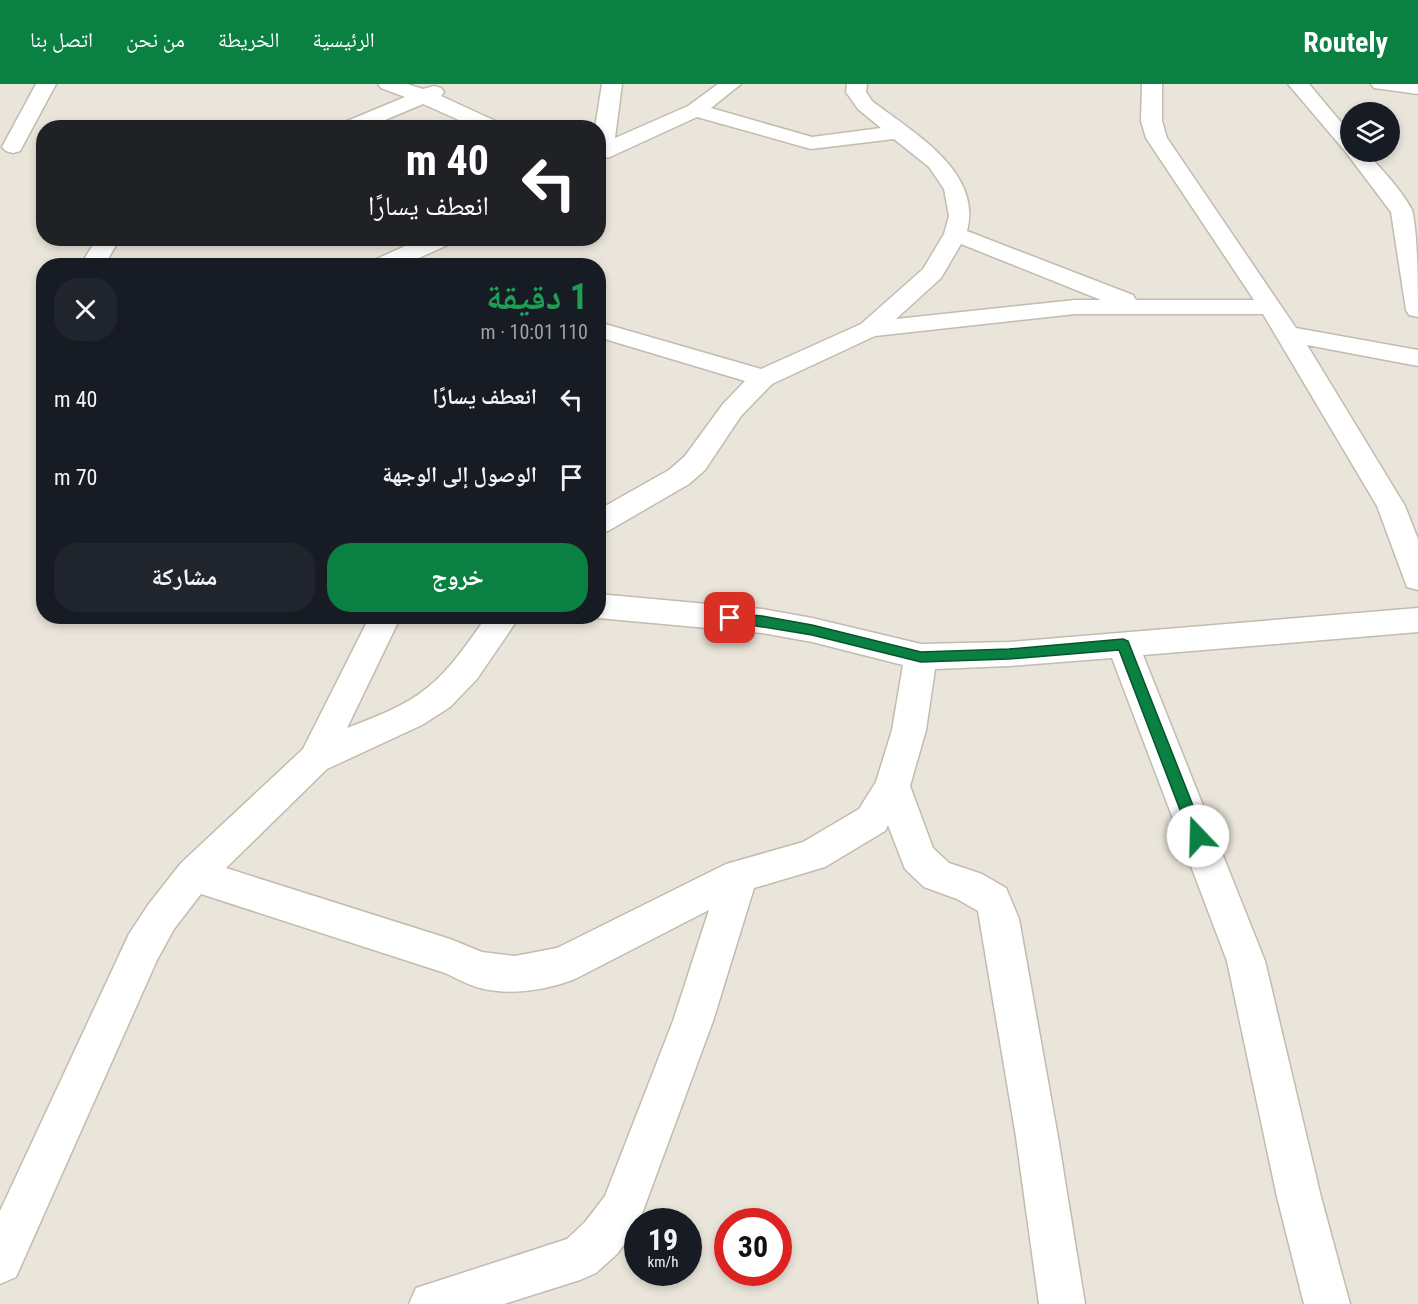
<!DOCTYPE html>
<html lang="ar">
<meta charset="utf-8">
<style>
:root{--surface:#171b24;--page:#20242c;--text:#f1f3f6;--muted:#9ea1a6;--accent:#0b8043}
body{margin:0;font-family:"Roboto Condensed","Noto Naskh Arabic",sans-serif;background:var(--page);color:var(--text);direction:rtl;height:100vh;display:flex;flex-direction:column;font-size:22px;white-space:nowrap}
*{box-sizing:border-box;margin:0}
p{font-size:20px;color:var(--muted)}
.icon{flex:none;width:33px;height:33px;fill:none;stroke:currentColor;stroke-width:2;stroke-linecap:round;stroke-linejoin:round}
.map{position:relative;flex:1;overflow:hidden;direction:ltr}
.details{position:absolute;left:36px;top:174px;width:570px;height:366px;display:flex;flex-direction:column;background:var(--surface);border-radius:24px;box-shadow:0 3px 9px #0003;direction:rtl}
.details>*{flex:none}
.top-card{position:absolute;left:36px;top:36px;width:570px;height:126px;border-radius:24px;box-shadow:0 3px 9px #0003;direction:rtl;background:#202124;color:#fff;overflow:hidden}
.fabs{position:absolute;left:1340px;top:18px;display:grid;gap:12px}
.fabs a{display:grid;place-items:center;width:60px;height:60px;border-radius:50%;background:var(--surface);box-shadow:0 3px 9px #0003;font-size:30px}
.speed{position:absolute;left:624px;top:1124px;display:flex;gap:12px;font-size:30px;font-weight:700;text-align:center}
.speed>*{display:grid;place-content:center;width:78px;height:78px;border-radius:50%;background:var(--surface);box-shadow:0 3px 9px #0003;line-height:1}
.speed small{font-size:15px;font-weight:400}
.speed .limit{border:9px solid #d22;background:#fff;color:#111}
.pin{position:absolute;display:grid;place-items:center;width:51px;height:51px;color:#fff;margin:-26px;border-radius:12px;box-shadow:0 3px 9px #0006}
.me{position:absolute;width:66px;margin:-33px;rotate:339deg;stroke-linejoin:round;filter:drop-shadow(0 0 4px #0008)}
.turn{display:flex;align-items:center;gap:21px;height:126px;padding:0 18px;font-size:27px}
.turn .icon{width:78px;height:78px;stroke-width:2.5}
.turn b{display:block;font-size:42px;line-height:51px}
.round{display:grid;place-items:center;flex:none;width:63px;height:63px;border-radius:24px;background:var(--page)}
.summary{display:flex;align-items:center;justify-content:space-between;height:102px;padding:0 18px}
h1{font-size:36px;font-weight:700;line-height:45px;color:#1e9e55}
.button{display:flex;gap:12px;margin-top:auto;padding:12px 18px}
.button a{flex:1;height:69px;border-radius:24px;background:var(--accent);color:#fff;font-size:24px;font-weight:700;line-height:69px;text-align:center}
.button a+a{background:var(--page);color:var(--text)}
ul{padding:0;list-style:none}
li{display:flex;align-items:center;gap:18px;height:78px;padding:0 18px}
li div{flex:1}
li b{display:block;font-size:22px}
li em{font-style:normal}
header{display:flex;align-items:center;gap:36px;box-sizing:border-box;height:84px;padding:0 30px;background:var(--accent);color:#fff}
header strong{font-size:28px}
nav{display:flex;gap:33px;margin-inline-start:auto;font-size:21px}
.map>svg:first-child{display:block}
</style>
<header>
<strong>Routely</strong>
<nav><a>الرئيسية</a><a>الخريطة</a><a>من نحن</a><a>اتصل بنا</a></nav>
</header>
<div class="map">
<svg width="1418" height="1220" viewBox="0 0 1418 1220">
<rect width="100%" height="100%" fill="#f6f3ec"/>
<path fill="#eae5da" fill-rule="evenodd" d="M 0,0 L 1418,0 L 1418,1220 L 0,1220 ZM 1350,28 L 1389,28 L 1389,68 L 1350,68 ZM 44,44 L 598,44 L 598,154 L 44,154 ZM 44,182 L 598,182 L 598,532 L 44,532 ZM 638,1137 L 688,1137 L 688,1188 L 638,1188 ZM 728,1137 L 778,1137 L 778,1188 L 728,1188 Z"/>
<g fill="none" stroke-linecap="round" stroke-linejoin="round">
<defs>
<path id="minor" d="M 36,0 L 56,0 L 20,67 L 13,69 L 6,67 L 2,63 Z
M 378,0 L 407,0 L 423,5 L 434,2 L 441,4 L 444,8 L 441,12 L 502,40 L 505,44 L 477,44 L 423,20 L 366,44 L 337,44 L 340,40 L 405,13 L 381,4 Z
M 602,0 L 622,0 L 615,54 L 688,22 L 718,0 L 741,0 L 711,24 L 812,53 L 881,44 L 858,25 L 846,8 L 847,0 L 867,0 L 866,8 L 872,17 C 912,48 983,87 967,147 L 1133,211 L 1136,216 L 1254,216 L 1146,54 L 1141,37 L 1142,0 L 1162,0 L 1162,37 L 1167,54 L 1296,244 L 1418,266 L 1418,282 L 1307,261 L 1405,422 L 1418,455 L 1418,506 L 1407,503 L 1377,422 L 1263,230 L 1075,230 L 875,252 L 772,300 L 741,332 L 705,386 L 689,400 L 608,447 L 598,450 L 598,426 L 669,386 L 685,372 L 723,320 L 745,297 L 598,253 L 598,238 L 761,285 L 861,240 L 923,185 L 944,150 L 949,132 L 944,105 L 929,83 L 894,55 L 811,65 L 697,33 L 610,73 L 598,75 L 598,44 L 595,44 ZM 961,160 L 1101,216 L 1075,216 L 896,235 L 941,194 Z
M 1288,0 L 1309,0 L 1350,49 L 1350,68 L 1366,68 C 1382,86 1401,105 1412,126 C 1418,148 1418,208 1418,233 L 1409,231 L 1406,226 L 1391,128 L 1345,67 Z
M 1371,0 L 1418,0 L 1418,10 L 1374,4 Z
M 97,154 L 120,154 L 104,182 L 80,182 Z
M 423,154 L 455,154 L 452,159 L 401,182 L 368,182 L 372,177 Z
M 598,510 L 762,525 L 812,534 L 921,560 L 1009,558 L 1418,524 L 1418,548 L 1143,571 L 1265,877 L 1321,1113 L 1350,1220 L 1304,1220 L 1277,1113 L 1227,877 L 1112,574 L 1009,582 L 935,585 L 926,646 L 910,702 L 933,764 L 949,779 L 982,790 L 1006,804 L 1019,835 L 1058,1053 L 1085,1220 L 1039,1220 L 1016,1053 L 978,827 L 957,815 L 924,803 L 905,785 L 888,741 L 885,747 L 825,783 L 754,804 L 713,937 L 643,1127 L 637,1143 L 617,1170 L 596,1189 L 580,1196 L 504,1220 L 409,1220 L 416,1204 L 567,1155 L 585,1138 L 605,1112 L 673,937 L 709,826 L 575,895 C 546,906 511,912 480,904 C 468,901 456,894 445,889 L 201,810 L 174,845 L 157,876 L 16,1193 L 0,1200 L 0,1127 L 129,850 L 148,821 L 181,779 L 303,665 L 370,532 L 401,532 L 347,644 C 375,633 404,623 427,604 C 451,585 469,557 487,532 L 520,532 L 477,595 L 450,623 L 422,641 L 327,685 L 226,784 L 450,855 L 482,868 L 515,872 L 557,864 L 726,780 L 803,758 L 859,725 L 876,698 L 892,646 L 903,581 L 812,558 L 762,549 L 598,534 L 594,532 L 598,532 Z"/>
</defs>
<use href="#minor" stroke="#c2bbae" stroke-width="3"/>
<use href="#minor" fill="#fff" fill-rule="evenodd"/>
</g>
<path fill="#0b8043" stroke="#07532c" stroke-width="1.5" d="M 730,529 L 762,532 L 812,541 L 921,568 L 1009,565 L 1123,555 L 1128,557 L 1205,752 L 1203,756 L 1198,758 L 1192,756 L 1190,752 L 1119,566 L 1009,575 L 921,578 L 812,551 L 726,537 L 724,534 Z"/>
</svg>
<div class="fabs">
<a><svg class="icon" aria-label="layers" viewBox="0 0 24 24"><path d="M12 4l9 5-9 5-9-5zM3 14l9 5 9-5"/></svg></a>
</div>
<div class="speed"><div>19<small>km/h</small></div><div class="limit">30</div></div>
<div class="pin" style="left:730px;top:534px;background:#d93025"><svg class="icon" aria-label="arrive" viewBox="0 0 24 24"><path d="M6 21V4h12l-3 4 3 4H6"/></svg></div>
<svg class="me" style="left:1198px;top:752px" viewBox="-20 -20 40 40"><circle r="19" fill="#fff"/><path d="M0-13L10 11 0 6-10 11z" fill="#0b8043"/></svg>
<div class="top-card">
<div class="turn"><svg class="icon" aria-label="left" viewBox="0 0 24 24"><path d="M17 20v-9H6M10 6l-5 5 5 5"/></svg><div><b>40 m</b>انعطف يسارًا</div></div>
</div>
<section class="details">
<div class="summary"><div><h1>1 دقيقة</h1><p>110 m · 10:01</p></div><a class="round"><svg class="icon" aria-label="close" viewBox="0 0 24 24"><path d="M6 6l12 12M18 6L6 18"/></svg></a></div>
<ul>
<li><svg class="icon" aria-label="left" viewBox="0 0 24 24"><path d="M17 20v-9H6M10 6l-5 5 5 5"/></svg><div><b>انعطف يسارًا</b></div><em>40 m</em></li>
<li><svg class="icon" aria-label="arrive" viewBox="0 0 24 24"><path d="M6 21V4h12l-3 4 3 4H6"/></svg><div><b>الوصول إلى الوجهة</b></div><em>70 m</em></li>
</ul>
<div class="button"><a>خروج</a><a>مشاركة</a></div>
</section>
</div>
